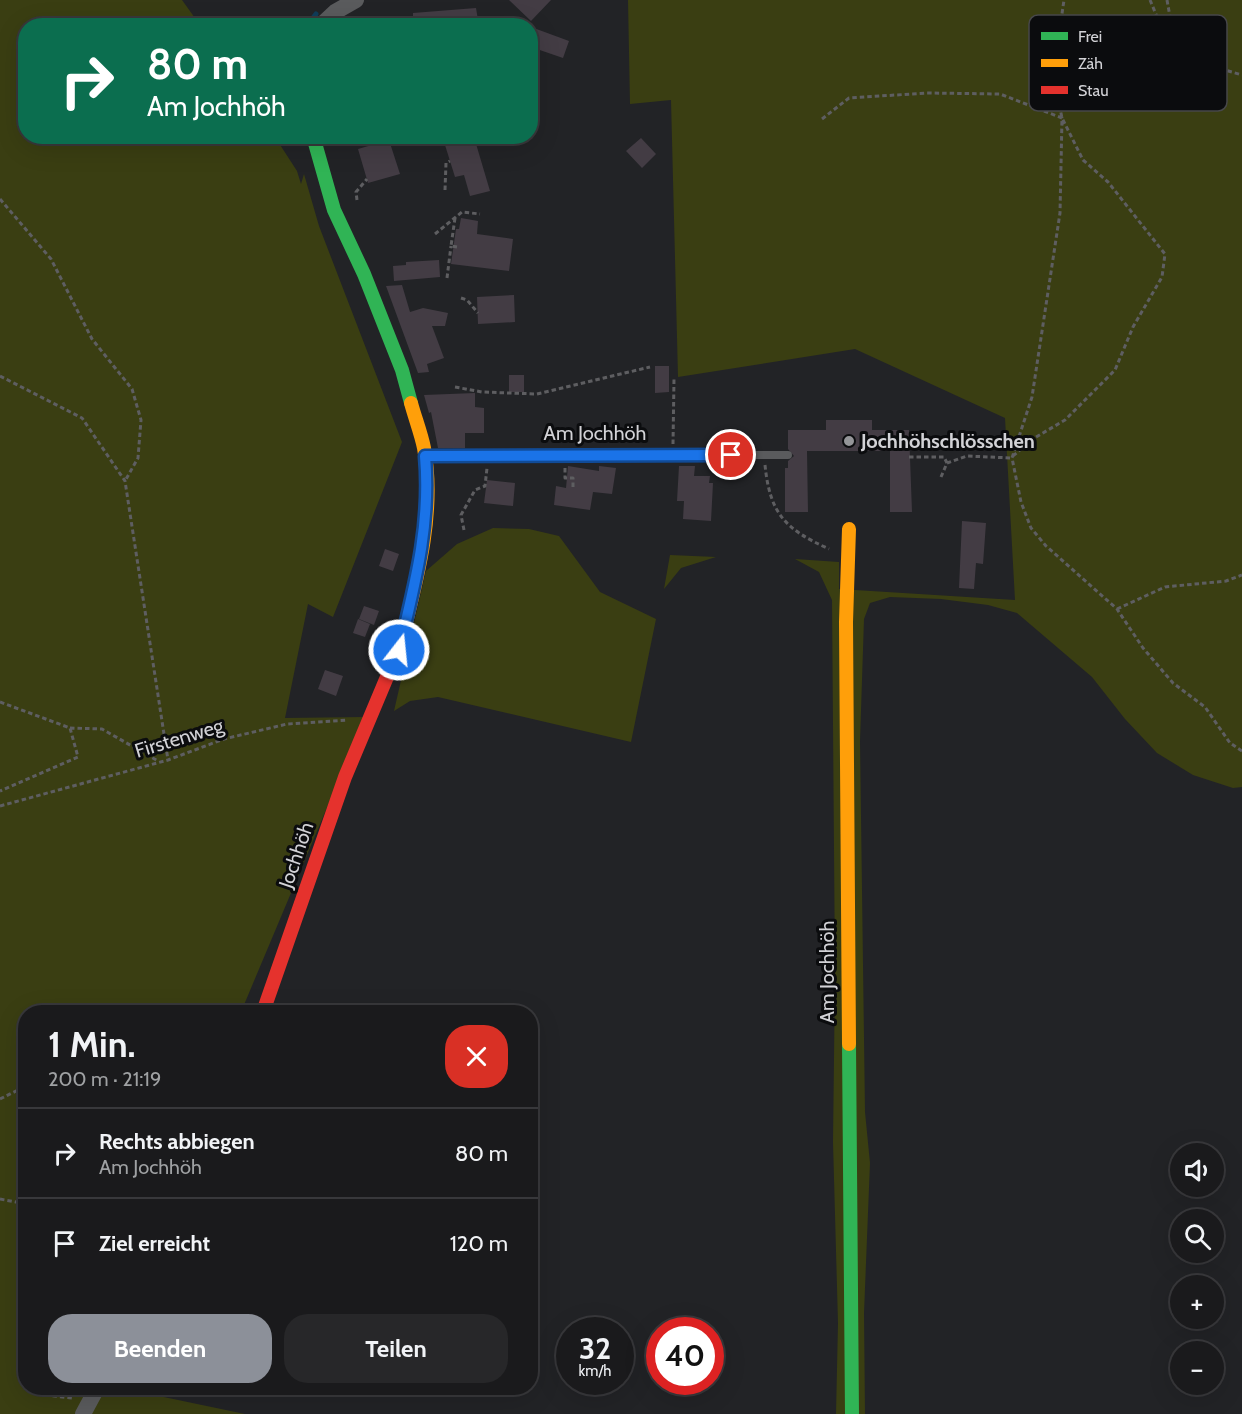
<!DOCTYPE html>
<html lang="de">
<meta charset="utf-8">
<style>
:root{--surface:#1a1a1c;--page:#272729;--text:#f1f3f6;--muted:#9fa1a3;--line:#38383b;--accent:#8c9099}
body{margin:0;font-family:Cabin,sans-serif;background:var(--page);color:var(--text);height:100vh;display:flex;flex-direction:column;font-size:22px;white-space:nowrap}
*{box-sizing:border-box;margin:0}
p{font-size:20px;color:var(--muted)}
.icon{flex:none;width:33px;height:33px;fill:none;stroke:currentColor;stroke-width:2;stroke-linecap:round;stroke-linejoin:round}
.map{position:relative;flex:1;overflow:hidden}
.details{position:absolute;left:18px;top:1005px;width:520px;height:390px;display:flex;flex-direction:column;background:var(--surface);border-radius:24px;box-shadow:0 6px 24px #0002,0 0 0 2px var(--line)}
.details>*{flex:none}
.guide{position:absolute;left:18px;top:18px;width:520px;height:126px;border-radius:24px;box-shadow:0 6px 24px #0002,0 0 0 2px var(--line);background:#0b6e4f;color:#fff;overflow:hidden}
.buttons{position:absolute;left:1170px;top:1143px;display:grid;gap:12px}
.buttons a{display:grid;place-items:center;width:54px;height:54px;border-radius:50%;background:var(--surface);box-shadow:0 6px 24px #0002,0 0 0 2px var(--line);font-size:30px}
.speed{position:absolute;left:556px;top:1317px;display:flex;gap:12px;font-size:30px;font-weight:700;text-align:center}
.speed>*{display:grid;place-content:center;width:78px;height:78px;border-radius:50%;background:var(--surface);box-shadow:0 6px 24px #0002,0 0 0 2px var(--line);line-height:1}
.speed small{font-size:15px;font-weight:400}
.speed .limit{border:9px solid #d22;background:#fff;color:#111}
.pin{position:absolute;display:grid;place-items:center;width:51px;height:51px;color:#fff;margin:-26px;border:3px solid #fff;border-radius:50%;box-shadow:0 2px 6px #0007}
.me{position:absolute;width:66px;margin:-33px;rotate:16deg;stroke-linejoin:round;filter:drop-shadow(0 0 4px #0008)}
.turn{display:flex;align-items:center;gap:21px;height:126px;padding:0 30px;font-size:27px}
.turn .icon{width:78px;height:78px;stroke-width:2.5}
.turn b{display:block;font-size:42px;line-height:51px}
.round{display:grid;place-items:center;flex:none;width:63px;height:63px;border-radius:24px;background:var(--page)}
.overview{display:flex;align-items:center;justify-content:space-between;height:102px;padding:0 30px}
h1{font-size:36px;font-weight:700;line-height:45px}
.primary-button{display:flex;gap:12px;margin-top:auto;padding:12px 30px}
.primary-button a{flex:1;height:69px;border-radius:24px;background:var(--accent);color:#fff;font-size:24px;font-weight:700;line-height:69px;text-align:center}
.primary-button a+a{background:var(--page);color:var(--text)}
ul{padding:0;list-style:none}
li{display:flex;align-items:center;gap:18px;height:90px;padding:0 30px;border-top:2px solid var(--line)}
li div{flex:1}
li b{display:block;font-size:22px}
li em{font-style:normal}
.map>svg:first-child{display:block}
</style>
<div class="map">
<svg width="1242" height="1414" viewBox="0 0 1242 1414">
<rect width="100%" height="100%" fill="#222326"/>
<path fill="#3a3e12" d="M 0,0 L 182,0 L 200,25 L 26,26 L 26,136 L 275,137 L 297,171 L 301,184 L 304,174 L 319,226 L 402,442 L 333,617 L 308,604 L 285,718 L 365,717 L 241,1012 L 26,1012 L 26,1388 L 129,1388 L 135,1391 L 245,1414 L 0,1414 Z
M 628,0 L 1242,0 L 1242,787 L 1233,788 L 1193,775 L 1157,753 L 1125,719 L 1092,677 L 1017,613 L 988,605 L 941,599 L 890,597 L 870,603 L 864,619 L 860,741 L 865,1112 L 870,1163 L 864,1313 L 865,1414 L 836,1414 L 838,1323 L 833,1142 L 835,974 L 832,600 L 819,572 L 795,559 L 839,562 L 839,589 L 1015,600 L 1005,418 L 855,349 L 678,377 L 671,100 L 630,104 Z
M 493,528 L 529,529 L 559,536 L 600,592 L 656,619 L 631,742 L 438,697 L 410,701 L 394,711 L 426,571 L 457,544 Z
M 670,555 L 716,557 L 681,568 L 664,589 Z"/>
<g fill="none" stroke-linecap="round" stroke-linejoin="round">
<path stroke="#0f3c59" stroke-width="5" d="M 307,26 L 316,14"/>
</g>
<path fill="#433c44" d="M 509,0 L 551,0 L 531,21 Z
M 476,8 L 479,26 L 413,26 L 413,13 Z
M 531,27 L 569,41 L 563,58 L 531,47 Z
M 474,137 L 490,191 L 470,196 L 464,175 L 455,177 L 445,145 Z
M 641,138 L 656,154 L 642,168 L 626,151 Z
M 389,140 L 400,174 L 368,183 L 358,149 Z
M 461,218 L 478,221 L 477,234 L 513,239 L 509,271 L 451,264 L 456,229 L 459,229 Z
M 439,260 L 440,277 L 394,281 L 393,266 L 406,265 L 406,262 Z
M 402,285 L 410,312 L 423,308 L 448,313 L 445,326 L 432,326 L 444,358 L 427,364 L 429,372 L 418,373 L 386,286 Z
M 514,295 L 515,322 L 478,324 L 477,297 Z
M 655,366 L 669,366 L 669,392 L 655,393 Z
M 509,375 L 524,375 L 524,392 L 509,392 Z
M 475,393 L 475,407 L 484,408 L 484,433 L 465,433 L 465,448 L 438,448 L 431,412 L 429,413 L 424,395 Z
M 826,420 L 872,420 L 872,430 L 909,430 L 912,512 L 890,512 L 890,451 L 807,451 L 808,512 L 785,512 L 785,468 L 788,468 L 788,461 L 794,456 L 788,449 L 788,430 L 826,430 Z
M 568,466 L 599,471 L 599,466 L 616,468 L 612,494 L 593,492 L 590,510 L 554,505 L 556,486 L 566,488 Z
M 679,466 L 695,466 L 694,476 L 710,476 L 709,483 L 713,483 L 711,521 L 683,519 L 684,501 L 677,501 Z
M 487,480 L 515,483 L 513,506 L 484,503 Z
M 962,521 L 986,523 L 983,564 L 976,563 L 974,589 L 959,588 Z
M 385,549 L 399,554 L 393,571 L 379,566 Z
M 364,606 L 379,611 L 374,625 L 359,619 Z
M 358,619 L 370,624 L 365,637 L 353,633 Z
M 325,670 L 343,676 L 336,696 L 318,689 Z"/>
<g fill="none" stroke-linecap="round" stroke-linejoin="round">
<path stroke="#5e5e61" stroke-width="3" stroke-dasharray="4.5 3" stroke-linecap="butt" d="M 1150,0 L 1163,31 L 1174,39 L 1203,48 L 1218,68 L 1242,75
M 1167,0 L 1174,39
M 822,119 L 849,98 L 927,93 L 1000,94 L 1062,118 L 1060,213 L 1032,397 L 1012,458 L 1021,502 L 1031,528 L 1046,546 L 1117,609 L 1143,648 L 1173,683 L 1205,707 L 1230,743 L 1242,751
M 445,190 L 446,163 L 450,161
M 0,199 L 51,259 L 92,339 L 132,389 L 141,420 L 138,458 L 125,481
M 357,200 L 356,192 L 367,179
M 455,218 L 451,246 L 457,247
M 435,234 L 462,212 L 480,214
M 447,278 L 451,246
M 461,298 L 467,300 L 478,313
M 0,376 L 82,418 L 125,481 L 168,760
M 455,387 L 482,392 L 537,394 L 650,367
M 673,444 L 674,379
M 1013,456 L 1031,440 L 1065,420 L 1115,370 L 1133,327 L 1162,277 L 1165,254 L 1108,182 L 1083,160 L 1062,118 L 1053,75 L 1064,0
M 909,457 L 944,457 L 947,463
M 765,465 C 770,514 785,529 829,549
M 565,468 L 565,478 L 573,478 L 573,488
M 941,477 L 947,463 L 967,456 L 1012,458
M 464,530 L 461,515 L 475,490 L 485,486 L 487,468
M 1117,609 L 1165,587 L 1226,581 L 1242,575
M 0,702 L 70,728 L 78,757 L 0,791
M 70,728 L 102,729 L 158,761
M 0,806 L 168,760 L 224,739 L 287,724 L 348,720
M 0,1099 L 26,1086
M 0,1199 L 26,1204
M 45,1395 L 72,1398"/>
<path stroke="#5a5b5d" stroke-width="8" d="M 426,456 L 788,455"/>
<path stroke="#5a5b5d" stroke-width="16" d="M 320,26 L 335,12 L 356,0
M 83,1414 L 97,1388"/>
<path stroke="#30b455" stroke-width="14" d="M 313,136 L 334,210 L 364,274 L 402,370 L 411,403
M 849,1044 L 852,1414"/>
<path stroke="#ff9f0a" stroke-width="14" d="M 849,529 L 846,622 L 849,1044
M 400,646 C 416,583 436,514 424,448 C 421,433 415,418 411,403"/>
<path stroke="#e5322d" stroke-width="14" d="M 263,1012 L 345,777 L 400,646"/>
</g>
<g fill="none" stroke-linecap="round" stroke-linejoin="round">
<defs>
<path id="route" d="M 399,650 C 415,584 431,524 425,456 L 731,455"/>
</defs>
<use href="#route" stroke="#114b97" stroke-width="15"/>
<use href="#route" stroke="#1a73e8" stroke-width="10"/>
</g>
<circle fill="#949598" stroke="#0b0c0e" stroke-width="2" cx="849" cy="441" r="6"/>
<g text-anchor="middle" stroke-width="6" stroke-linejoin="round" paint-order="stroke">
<g font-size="20" fill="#d2d2d6" stroke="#0b0c0e">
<text x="595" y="440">Am Jochhöh</text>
<text transform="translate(179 738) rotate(-17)" y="7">Firstenweg</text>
<text transform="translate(296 855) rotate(-71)" y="7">Jochhöh</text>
<text transform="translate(827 972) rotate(-90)" y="7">Am Jochhöh</text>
</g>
<g font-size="20" font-weight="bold" fill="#d2d2d6" stroke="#0b0c0e" text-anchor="start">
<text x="861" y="448">Jochhöhschlösschen</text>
</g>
</g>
<rect x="1029" y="15" width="198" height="96" rx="9" fill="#0b0c0e" stroke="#47474a" stroke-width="1.5"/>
<rect x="1041" y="32" width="27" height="8" fill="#30b455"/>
<rect x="1041" y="59" width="27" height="8" fill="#ff9f0a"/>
<rect x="1041" y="86" width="27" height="8" fill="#e5322d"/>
<g font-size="16" fill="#d2d2d6">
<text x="1078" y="42">Frei</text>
<text x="1078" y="69">Zäh</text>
<text x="1078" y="96">Stau</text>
</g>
</svg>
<div class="buttons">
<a><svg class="icon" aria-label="sound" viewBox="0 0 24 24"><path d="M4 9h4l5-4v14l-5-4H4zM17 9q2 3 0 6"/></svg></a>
<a><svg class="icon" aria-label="search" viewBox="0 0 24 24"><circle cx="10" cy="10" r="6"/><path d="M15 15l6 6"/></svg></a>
<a>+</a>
<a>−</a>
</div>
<div class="speed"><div>32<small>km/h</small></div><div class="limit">40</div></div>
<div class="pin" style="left:731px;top:455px;background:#d93025"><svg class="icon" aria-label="arrive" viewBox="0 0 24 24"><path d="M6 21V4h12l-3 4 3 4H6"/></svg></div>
<svg class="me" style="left:399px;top:650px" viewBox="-20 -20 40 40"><circle r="17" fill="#1a73e8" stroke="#fff" stroke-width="3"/><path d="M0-11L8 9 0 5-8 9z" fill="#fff"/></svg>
<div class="guide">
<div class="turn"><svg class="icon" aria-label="right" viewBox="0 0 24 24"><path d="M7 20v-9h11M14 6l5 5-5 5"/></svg><div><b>80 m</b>Am Jochhöh</div></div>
</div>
<section class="details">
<div class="overview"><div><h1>1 Min.</h1><p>200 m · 21:19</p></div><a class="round" style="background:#d93025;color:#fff"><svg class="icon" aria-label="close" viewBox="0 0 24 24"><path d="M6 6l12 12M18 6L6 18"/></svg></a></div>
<ul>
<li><svg class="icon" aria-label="right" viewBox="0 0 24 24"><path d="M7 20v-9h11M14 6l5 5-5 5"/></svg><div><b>Rechts abbiegen</b><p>Am Jochhöh</p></div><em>80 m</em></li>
<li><svg class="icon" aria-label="arrive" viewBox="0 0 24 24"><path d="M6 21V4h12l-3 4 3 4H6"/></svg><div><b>Ziel erreicht</b></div><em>120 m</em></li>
</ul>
<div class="primary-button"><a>Beenden</a><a>Teilen</a></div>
</section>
</div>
